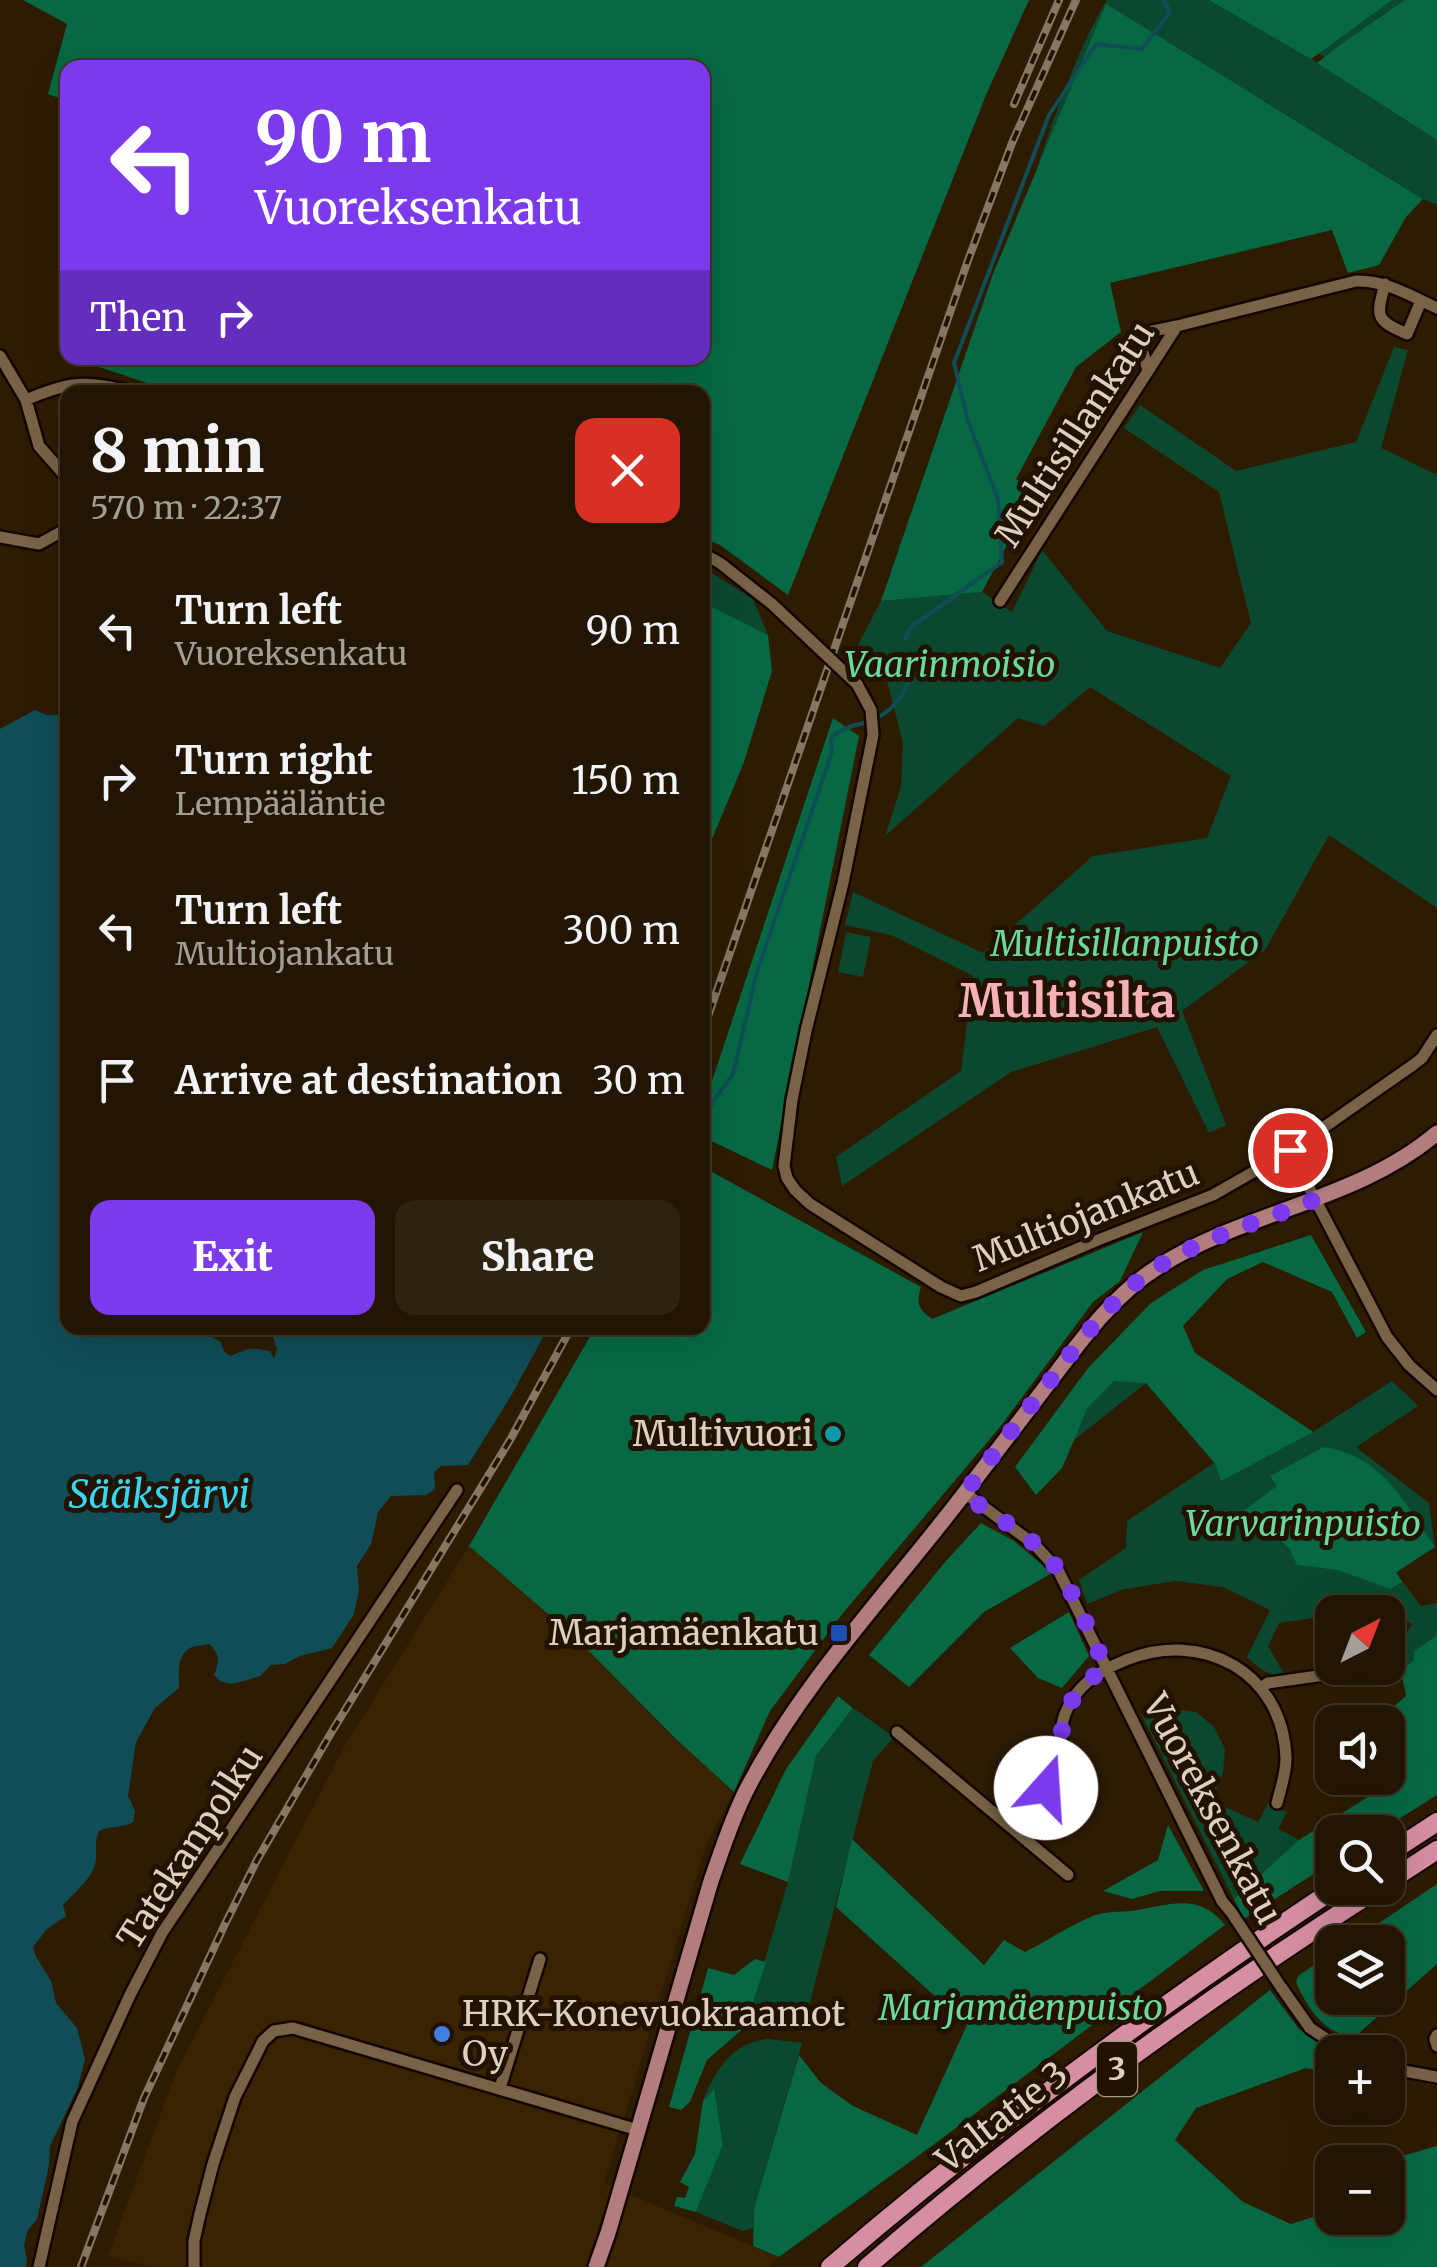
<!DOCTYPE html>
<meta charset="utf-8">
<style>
:root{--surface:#221502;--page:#2e2211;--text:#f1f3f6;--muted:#a29f99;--line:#3f3424;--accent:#7c3aed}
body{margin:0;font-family:Merriweather,serif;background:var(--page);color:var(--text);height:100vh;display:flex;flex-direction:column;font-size:38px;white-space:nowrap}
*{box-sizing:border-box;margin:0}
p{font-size:32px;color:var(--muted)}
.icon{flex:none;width:55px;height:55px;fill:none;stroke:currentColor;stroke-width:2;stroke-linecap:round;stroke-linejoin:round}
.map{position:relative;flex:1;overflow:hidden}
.side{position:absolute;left:60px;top:385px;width:650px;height:950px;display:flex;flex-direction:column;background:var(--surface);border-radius:20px;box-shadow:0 10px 40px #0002,0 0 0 2px var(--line)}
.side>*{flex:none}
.banner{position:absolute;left:60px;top:60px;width:650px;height:305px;border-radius:20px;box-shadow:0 10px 40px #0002,0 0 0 2px var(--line);background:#7c3aed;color:#fff;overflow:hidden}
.needle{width:65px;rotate:42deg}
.fabs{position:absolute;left:1315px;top:1595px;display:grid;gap:20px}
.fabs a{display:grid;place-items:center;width:90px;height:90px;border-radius:20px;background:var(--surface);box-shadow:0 10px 40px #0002,0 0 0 2px var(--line);font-size:50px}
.pin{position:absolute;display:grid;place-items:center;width:85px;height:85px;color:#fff;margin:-42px;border:5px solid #fff;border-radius:50%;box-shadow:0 2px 10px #0007}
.me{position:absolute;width:110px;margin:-55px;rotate:19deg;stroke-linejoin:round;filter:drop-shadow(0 0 8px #0008)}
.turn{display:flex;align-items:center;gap:35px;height:210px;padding:0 30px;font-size:45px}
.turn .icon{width:130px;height:130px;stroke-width:2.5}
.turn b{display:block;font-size:70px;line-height:85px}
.then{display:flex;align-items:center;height:95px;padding:0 30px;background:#0003;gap:20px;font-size:38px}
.round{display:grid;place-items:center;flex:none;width:105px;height:105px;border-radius:20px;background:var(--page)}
.summary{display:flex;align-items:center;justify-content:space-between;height:170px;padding:0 30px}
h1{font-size:60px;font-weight:800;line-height:75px}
.action{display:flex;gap:20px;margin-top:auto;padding:20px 30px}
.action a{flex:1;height:115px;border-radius:20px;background:var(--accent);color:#fff;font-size:40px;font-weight:800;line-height:115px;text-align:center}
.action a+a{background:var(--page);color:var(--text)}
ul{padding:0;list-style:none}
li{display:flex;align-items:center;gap:30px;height:150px;padding:0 30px}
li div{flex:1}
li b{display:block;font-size:38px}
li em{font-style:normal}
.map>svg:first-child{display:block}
</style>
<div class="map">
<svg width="1437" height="2267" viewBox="0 0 1437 2267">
<rect width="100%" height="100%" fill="#2e1c02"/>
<path fill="#3a2301" d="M 469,1546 L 575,1637 L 675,1738 L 734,1792 L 706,1845 L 604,2184 L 779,2257 L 769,2267 L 154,2267 L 108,2256 L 177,2070 L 344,1747 Z"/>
<path fill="#0a492f" d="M 1107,0 L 1409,0 L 1346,70 L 1317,53 L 1310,58 L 1437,140 L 1437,205 L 1423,199 L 1256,96 L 1147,196 L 1039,162 C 1058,107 1077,50 1107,0 Z
M 1394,347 L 1408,350 L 1381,448 L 1437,475 L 1437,908 L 1329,835 L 1265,950 L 1182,1011 L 1226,1125 L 1209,1133 L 1157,1027 L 1011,1072 L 842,1186 L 836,1157 L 961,1071 L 973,976 L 891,935 L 845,925 L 853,892 L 983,953 L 1093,856 L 1207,838 L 1231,776 L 1090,687 L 1044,726 L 1018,718 L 885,836 L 901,787 L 903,743 L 885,673 L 858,645 L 881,601 L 982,592 L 1012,612 L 1042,550 L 1107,631 L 1220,668 L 1251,623 L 1219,492 L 1124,428 L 1140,405 L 1236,471 L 1356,442 Z
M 702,567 L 753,599 L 768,635 L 703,602 Z
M 846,932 L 871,937 L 863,977 L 838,972 Z
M 1169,1323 L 1195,1353 L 1313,1432 L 1392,1381 L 1418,1406 L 1356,1447 L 1429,1503 L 1435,1547 L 1396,1573 L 1421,1606 L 1437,1603 L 1437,1635 L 1414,1651 L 1415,1660 L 1401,1671 L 1389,1660 L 1412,1624 L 1385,1608 L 1332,1612 L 1332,1615 L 1279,1623 L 1268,1646 L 1285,1675 C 1267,1676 1260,1669 1247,1657 L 1270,1610 L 1223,1587 L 1176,1581 L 1124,1589 L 1087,1604 L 1079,1580 L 1126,1548 L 1127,1521 L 1214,1463 L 1146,1383 L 1074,1440 L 1062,1467 L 1036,1495 L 1025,1479 L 1043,1455 Z
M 853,1708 L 894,1737 L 873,1761 L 802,2032 L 773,2027 L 753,2032 L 745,2027 L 788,1882 L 816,1756 Z
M 1171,1709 L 1196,1712 L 1214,1727 L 1225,1749 L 1223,1773 L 1211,1801 L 1258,1822 L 1268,1804 L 1287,1812 L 1278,1829 L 1299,1840 L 1234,1899 L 1141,1714 Z
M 768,2039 L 802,2043 L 754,2208 L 753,2228 L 743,2231 L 696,2212 L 723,2145 L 713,2090 L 703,2101 C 715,2070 733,2042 768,2039 Z"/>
<path fill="#066944" d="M 23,0 L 1029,0 L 986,95 L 788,595 L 720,545 L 703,538 L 702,392 L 174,392 L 99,367 L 101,358 L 702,358 L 702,68 L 68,68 L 67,101 L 48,94 L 67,24 Z
M 1209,0 L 1392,0 L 1311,59 Z
M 1405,0 L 1437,0 L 1437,140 L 1317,63 L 1340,45 Z
M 1106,4 L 1423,199 L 1406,217 L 1379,265 L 1348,273 L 1332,230 L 1110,283 L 1121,332 L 1076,367 L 1016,479 L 1035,492 L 982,592 L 881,601 L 993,274 Z
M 703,602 L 768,635 L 772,671 L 744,762 L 703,861 Z
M 833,718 L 859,736 L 772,1170 L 703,1137 L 703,1108 Z
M 703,1167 L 921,1287 C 916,1303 918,1309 932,1319 L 1143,1232 L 1120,1281 L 1093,1302 L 1000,1427 L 843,1613 L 770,1711 L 734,1792 L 675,1738 L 575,1637 L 469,1546 L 595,1328 L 702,1328 Z
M 1311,1235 L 1366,1332 L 1357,1338 L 1332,1292 L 1263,1262 L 1227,1279 L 1183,1326 L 1195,1353 L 1313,1432 L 1221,1481 L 1215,1463 L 1146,1383 L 1114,1381 L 1087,1409 L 1062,1468 L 1036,1495 L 1015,1467 L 1088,1368 L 1151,1303 L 1203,1270 Z
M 1324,1447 C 1384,1457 1403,1501 1435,1547 L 1396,1572 L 1402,1582 L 1390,1589 L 1338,1570 L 1297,1565 L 1289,1548 L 1277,1538 L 1257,1532 L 1243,1511 L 1277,1486 L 1270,1476 Z
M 981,1523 L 1014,1541 L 1052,1573 L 984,1612 L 909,1687 L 869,1655 L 946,1561 Z
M 1069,1612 L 1089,1656 L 1062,1688 L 1038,1678 L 1010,1648 Z
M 1437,1635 L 1437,1795 L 1378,1832 L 1332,1832 L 1332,1862 L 1244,1919 L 1234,1899 L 1299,1840 L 1379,1790 L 1374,1778 L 1388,1778 L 1388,1722 L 1368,1722 L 1382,1716 L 1406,1696 L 1401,1671 L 1414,1660 L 1414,1651 Z
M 838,1696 L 853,1708 L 816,1756 L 788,1882 L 740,1864 L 786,1769 Z
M 1168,1825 L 1204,1891 L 1160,1891 L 1132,1899 L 1103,1891 L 1158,1860 Z
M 852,1839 L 984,1965 L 1004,1940 L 1025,1952 C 1047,1941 1070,1925 1093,1916 C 1106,1911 1119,1912 1132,1911 C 1168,1906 1198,1891 1225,1925 L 937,2142 L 779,2257 L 753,2246 L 754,2208 L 799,2055 L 821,2083 L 853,2106 L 917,2135 L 967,2025 L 836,1907 Z
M 1437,1884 L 1437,1964 L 1358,2034 C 1328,2041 1306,2006 1296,1982 L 1298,1976 L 1332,1953 L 1332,1998 L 1388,1998 L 1388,1942 L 1351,1942 Z
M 755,1959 L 766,1962 L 745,2027 L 707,2060 L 690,2102 L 681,2110 L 669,2107 L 708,1968 L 734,1975 Z
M 1270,1990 L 1299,2029 L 1335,2052 L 1332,2052 L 1332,2073 L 1306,2068 L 1196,2108 L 1175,2140 L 1243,2202 L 1291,2224 L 1332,2211 L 1332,2218 L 1388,2218 L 1388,2167 L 1395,2158 L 1437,2146 L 1437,2267 L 921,2267 Z
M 714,2089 L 723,2145 L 696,2212 L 674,2206 L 677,2197 L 685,2198 L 689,2187 L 680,2182 L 695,2154 L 703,2101 Z"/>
<path fill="#0f4d57" d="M 35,710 L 47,715 L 67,715 L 68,1328 L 195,1328 L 221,1342 L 224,1351 L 230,1356 C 251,1348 247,1347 270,1351 L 274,1359 L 277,1349 L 270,1328 L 548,1328 L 511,1396 L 468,1465 L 441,1466 L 434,1472 L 435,1489 L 426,1495 L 391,1496 L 378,1512 L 371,1544 L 357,1566 L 359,1590 L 354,1614 L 332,1648 L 300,1656 L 285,1664 L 271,1665 L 260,1676 L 244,1681 L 231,1684 L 220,1681 L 214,1675 C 220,1662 220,1654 209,1644 C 203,1646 197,1645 192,1647 C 176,1654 179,1674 179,1688 L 155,1708 L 136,1742 L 128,1796 L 135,1811 L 133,1822 C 121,1829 111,1825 99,1831 C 95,1842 96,1844 96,1856 C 97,1875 75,1892 63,1905 L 66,1916 L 47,1929 L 33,1947 L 35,1955 L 51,1981 L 56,2003 L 77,2028 L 85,2059 L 78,2087 L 50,2146 L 49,2165 L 37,2219 L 28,2230 L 24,2245 L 27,2260 L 26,2267 L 0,2267 L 0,729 Z"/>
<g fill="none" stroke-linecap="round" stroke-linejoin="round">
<path stroke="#0f4d57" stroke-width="4" d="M 905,639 L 911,627 L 1002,562 L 998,499 L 968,421 L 954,363 L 1049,115 L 1096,44 L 1142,49 L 1170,12 L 1164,0
M 702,1125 L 714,1100 L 733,1074 L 757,972 L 832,752 L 831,738 C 842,727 853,726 867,722 C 891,714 906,695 912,670"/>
<defs>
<path id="minor" d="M 1385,284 C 1376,317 1375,320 1407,334 L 1421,301
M 0,356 L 26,400 L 39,446 L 68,479
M 1148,371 L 1138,334 L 1177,326
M 26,400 C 69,381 87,380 132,392
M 0,537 L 39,544 L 68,528
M 702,553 L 720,563 L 772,604
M 1000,601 L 1177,326 L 1356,281 C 1385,280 1411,296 1437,308
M 857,684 L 871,710 L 873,735 L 843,883 L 806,1031 L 792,1100 L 784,1166 L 787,1178 L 795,1190 L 810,1204 L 941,1287 L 961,1296 L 976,1292 L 1098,1240 L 1213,1195 L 1290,1151 L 1413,1065 L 1422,1058 L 1437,1035
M 1290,1151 L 1387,1337 L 1409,1365 L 1437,1390
M 965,1493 L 1035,1545 L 1058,1570 L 1222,1901 L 1231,1912
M 1388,1666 L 1389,1665
M 1261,1688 L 1268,1683 L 1374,1668
M 897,1732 L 1068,1875
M 1009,1825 L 1062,1775 C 1064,1754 1057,1735 1065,1714 C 1076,1685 1099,1671 1126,1660 C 1202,1629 1283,1672 1286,1758 C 1286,1773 1281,1788 1277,1803
M 1281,1987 L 1310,2028 L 1346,2052
M 1437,2035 L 1435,2039 L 1437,2046
M 1388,2068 L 1437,2077
M 500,2088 L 540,1959
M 39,2267 L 72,2122 L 130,1995 L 162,1933 L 457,1490
M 194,2267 L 194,2241 L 200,2214 L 213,2164 L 235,2097 L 263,2041 L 274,2031 L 293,2028 L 638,2130"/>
<path id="major" d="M 596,2267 L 608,2233 L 711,1881 C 722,1850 732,1818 747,1789 C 804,1679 893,1588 967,1490 C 996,1452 1025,1414 1054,1376 C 1084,1336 1116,1293 1158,1267 C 1245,1211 1357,1201 1437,1133"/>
<path id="highway" d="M 1388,1854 L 1437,1822
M 1388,1882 L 1437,1850
M 830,2267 C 990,2129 1160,2005 1336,1888
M 867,2267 C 1027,2128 1201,2002 1379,1888"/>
</defs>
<use href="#minor" stroke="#150600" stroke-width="16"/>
<use href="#major" stroke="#150600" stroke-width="20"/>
<use href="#highway" stroke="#150600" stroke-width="22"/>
<use href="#minor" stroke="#796348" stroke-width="11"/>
<use href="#major" stroke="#b17d7e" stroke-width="15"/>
<use href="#highway" stroke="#d68ea2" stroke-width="18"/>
<defs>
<path id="rail" d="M 1014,104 L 1059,0
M 702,1034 L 967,263 L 1012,143 L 1076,0
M 81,2267 L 144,2098 L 225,1924 L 257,1860 L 331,1733 L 510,1440 L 571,1328"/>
</defs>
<use href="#rail" stroke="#867763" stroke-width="8"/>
<use href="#rail" stroke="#241200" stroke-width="4" stroke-dasharray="11" stroke-linecap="butt"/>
<defs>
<path id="minor-bridge" d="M 772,604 L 857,684
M 1231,1912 L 1281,1987"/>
</defs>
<use href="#minor-bridge" stroke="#150600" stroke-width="16" stroke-linecap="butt"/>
<use href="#minor-bridge" stroke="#796348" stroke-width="11"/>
</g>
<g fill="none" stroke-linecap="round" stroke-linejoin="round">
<path stroke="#7c3aed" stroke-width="18" stroke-dasharray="0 32.4" d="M 1046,1788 L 1063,1772 C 1056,1726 1065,1693 1106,1668 C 1092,1638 1072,1586 1052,1562 C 1029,1533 993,1516 964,1494 C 994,1454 1023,1415 1053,1377 C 1083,1337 1116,1293 1159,1266 C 1207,1236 1263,1221 1314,1200 L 1290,1150"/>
</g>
<circle fill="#0f9aa8" stroke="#241200" stroke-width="4" cx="833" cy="1434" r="10"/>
<rect fill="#1a4fb4" stroke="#241200" stroke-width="4" x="829" y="1623" width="20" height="20" rx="5"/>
<circle fill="#3f7fe0" stroke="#241200" stroke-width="4" cx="442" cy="2034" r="10"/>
<g text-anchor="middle" stroke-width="10" stroke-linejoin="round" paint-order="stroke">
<rect fill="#241200" stroke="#a59787" stroke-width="2.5" x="1097" y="2042" width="40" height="54" rx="8"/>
<g font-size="32" font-weight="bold" fill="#dcd0c1">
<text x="1117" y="2080">3</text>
</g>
<g font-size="35" fill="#dcd0c1" stroke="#241200">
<text transform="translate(1075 434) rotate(-57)" y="12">Multisillankatu</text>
<text transform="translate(1086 1216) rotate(-22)" y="12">Multiojankatu</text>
<text transform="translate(1212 1809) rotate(62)" y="12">Vuoreksenkatu</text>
<text transform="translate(190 1847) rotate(-57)" y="12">Tatekanpolku</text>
<text transform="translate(1002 2117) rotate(-38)" y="12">Valtatie 3</text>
</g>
<g font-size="35" font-style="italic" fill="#68daa2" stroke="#241200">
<text x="950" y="677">Vaarinmoisio</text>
<text x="1125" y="956">Multisillanpuisto</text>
<text x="1303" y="1536">Varvarinpuisto</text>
<text x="1021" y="2020">Marjamäenpuisto</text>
</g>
<g font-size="35" fill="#dcd0c1" stroke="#241200" text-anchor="end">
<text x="813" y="1446">Multivuori</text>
<text x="819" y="1645">Marjamäenkatu</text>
<text x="462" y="2026" text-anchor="start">HRK-Konevuokraamot<tspan x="462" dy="40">Oy</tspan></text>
</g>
<g font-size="38" font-style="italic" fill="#34d8f3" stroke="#241200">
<text x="159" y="1508">Sääksjärvi</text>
</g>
<g font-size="45" font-weight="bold" fill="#f5b1b7" stroke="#241200">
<text x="1067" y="1017">Multisilta</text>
</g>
</g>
</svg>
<div class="fabs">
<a><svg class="needle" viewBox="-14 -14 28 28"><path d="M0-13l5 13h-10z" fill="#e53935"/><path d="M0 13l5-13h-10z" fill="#a29f99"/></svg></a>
<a><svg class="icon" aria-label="sound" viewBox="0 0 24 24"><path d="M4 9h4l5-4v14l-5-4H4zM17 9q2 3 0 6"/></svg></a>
<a><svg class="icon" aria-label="search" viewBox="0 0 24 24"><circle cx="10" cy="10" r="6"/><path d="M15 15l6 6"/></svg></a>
<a><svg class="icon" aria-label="layers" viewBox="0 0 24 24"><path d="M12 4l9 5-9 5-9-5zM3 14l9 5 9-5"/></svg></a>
<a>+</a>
<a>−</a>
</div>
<div class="pin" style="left:1290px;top:1150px;background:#d93025"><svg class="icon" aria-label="arrive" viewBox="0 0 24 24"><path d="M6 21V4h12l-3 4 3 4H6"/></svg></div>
<svg class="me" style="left:1046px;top:1788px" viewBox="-20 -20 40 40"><circle r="19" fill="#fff"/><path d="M0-13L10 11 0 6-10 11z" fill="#7c3aed"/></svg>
<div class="banner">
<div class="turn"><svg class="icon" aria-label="left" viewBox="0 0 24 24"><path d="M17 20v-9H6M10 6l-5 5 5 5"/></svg><div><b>90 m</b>Vuoreksenkatu</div></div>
<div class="then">Then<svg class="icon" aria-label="right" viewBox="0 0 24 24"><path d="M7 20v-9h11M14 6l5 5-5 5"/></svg></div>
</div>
<section class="side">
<div class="summary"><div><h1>8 min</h1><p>570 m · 22:37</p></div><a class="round" style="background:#d93025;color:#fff"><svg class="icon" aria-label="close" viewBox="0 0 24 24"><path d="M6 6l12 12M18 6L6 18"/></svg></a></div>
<ul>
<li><svg class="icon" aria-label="left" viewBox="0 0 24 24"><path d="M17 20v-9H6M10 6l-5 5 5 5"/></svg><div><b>Turn left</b><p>Vuoreksenkatu</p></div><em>90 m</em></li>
<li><svg class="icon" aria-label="right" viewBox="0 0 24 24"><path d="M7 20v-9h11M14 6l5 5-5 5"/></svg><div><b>Turn right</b><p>Lempääläntie</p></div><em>150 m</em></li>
<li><svg class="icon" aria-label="left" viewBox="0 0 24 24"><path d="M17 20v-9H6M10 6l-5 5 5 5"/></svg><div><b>Turn left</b><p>Multiojankatu</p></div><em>300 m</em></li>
<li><svg class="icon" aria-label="arrive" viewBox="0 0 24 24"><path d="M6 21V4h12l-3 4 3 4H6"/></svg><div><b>Arrive at destination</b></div><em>30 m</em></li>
</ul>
<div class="action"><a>Exit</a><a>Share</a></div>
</section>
</div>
